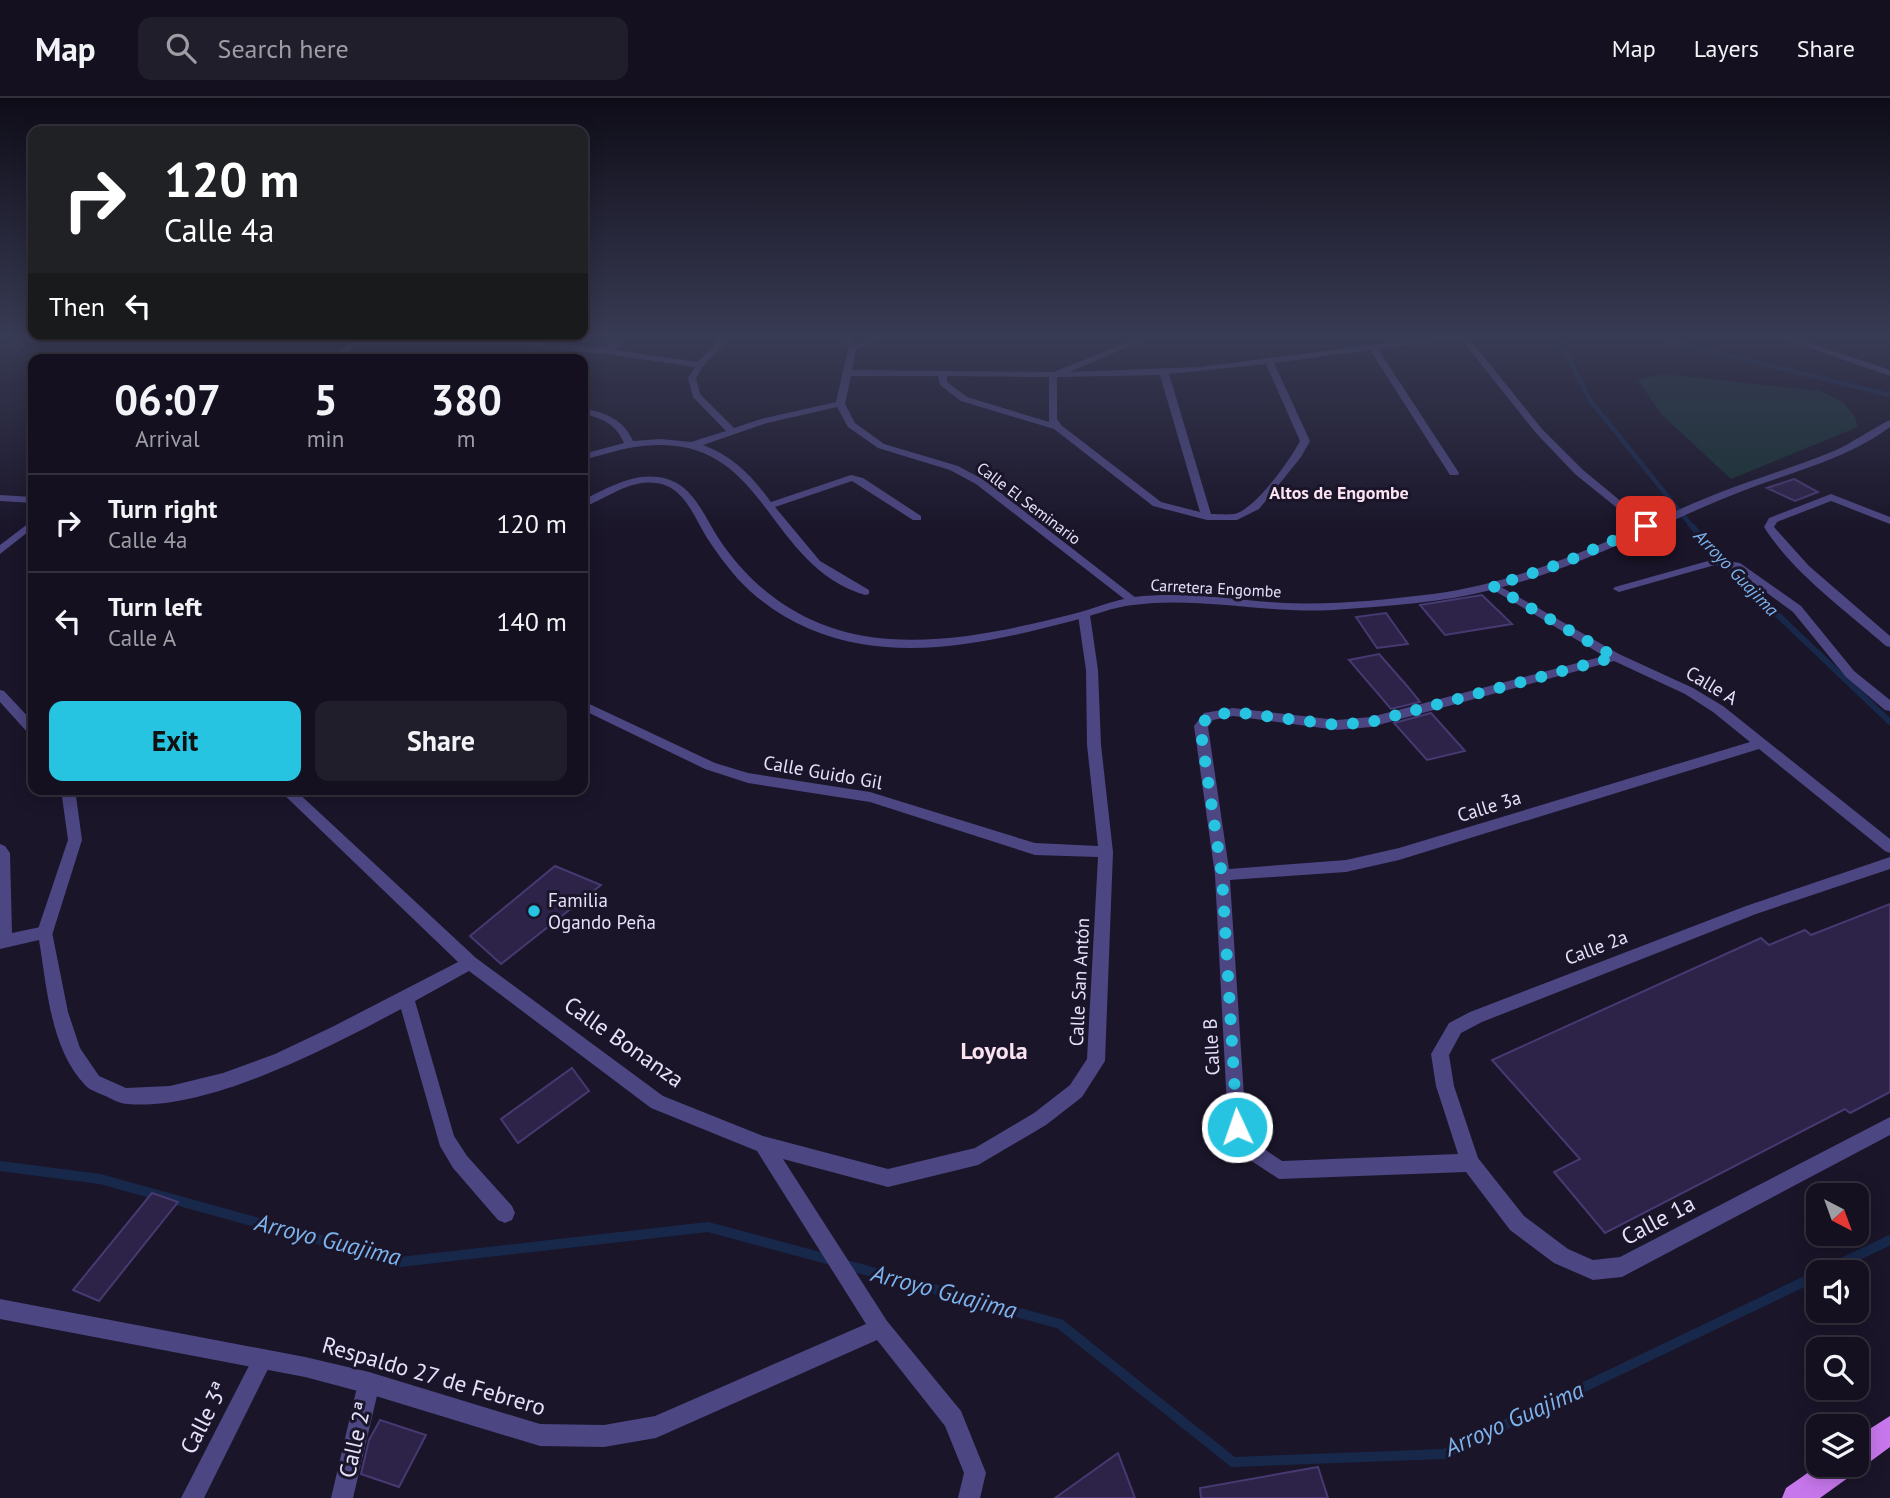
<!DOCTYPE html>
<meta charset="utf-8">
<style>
:root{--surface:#14101f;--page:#211e2c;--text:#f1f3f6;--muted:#9d9da4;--line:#33303d;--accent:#27c4e1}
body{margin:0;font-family:"PT Sans",sans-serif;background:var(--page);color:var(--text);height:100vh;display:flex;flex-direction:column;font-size:26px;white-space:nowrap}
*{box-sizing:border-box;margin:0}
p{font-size:23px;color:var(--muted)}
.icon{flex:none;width:38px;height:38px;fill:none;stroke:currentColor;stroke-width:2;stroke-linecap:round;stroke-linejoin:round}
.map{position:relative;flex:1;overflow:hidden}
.details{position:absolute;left:28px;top:256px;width:560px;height:441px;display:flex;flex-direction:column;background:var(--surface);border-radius:14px;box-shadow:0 4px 18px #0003,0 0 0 2px var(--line)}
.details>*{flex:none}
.top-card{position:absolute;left:28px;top:28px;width:560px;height:214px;border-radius:14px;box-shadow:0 4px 18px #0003,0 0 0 2px var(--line);background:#202124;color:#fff;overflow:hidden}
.needle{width:46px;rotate:139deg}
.tools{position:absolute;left:1806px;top:1085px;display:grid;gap:14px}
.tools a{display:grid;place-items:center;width:63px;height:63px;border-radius:14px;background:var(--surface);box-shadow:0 4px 18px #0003,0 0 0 2px var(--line);font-size:35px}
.pin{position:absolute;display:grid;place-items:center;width:60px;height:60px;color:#fff;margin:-30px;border-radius:14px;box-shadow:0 4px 10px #0006}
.me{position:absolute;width:77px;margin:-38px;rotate:357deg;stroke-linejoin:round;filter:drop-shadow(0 0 5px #0008)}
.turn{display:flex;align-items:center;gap:24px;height:147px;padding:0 21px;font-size:32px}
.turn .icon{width:91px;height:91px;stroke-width:2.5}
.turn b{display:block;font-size:49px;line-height:60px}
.then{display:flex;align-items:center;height:66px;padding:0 21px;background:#0003;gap:14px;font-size:26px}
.eta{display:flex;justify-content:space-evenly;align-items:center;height:119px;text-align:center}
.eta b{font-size:42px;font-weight:700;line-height:49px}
.primary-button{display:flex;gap:14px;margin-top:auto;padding:14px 21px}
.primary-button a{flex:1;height:80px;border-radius:14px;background:var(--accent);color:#111;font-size:28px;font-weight:700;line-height:80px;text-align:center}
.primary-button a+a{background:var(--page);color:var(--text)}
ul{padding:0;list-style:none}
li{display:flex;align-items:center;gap:21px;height:98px;padding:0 21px;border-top:2px solid var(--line)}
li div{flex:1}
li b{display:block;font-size:26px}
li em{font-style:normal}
header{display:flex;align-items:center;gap:42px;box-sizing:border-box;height:98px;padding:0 35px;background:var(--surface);border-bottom:2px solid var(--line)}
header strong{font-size:33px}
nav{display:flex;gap:38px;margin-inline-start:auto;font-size:24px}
.search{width:490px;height:63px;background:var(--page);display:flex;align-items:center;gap:18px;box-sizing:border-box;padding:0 24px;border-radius:14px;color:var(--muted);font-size:26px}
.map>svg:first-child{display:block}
</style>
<header>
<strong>Map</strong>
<div class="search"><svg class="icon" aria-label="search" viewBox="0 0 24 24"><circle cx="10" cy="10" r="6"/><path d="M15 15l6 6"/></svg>Search here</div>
<nav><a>Map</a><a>Layers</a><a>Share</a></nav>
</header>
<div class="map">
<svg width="1890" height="1400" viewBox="0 0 1890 1400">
<rect width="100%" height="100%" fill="#1a1529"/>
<path fill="#193233" d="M 1663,276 L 1820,293 L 1844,305 L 1855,319 L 1858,329 L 1731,381 L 1661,316 L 1638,282 Z"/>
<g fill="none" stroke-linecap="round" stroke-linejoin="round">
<path stroke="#17284b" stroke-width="4.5" d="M 1557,238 L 1590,302 L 1694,431
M 1647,238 L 1890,297"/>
<path stroke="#17284b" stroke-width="6" d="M 1693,429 L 1717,459 L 1890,624"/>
<path stroke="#17284b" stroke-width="10" d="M 0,1068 L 100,1081 L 400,1164 L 708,1129 L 831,1162
M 843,1166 L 1060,1226 L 1233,1364 L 1444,1356 L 1818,1177
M 1823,1174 L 1890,1142"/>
</g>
<path fill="#2d2348" stroke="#473971" stroke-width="2" d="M 1794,381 L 1818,394 L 1795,403 L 1767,390 Z
M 1482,497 L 1512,526 L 1445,537 L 1420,507 Z
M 1386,515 L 1408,546 L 1377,550 L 1356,519 Z
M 1379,556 L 1408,589 L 1420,604 L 1391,611 L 1349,562 Z
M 1431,615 L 1465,653 L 1427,662 L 1394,625 Z
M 555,768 L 601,787 L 501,866 L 470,838 Z
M 1890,806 L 1890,994 L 1850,1015 L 1845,1011 L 1605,1135 L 1554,1074 L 1580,1061 L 1492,962 L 1761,840 L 1769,847 L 1805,832 L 1811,837 Z
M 572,970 L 589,993 L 518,1045 L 501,1021 Z
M 152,1095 L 178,1104 L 99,1203 L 73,1192 Z
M 380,1322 L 426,1337 L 399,1389 L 361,1376 L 369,1342 Z
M 1118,1355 L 1135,1400 L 1055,1400 Z
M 1318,1369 L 1328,1400 L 1201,1400 L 1200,1390 Z"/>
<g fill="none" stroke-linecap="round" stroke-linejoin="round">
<path fill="#4c4682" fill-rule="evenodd" d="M 845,238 L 853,238 L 855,253 L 848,251 Z
M 33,422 L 33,430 L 0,456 L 0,447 Z
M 0,592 L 4,593 L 33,624 L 33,637 L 28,635 L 0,604 Z
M 61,691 L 75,691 L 82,742 L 53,834 L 51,839 L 45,840 L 39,839 L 37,834 L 68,742 Z
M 262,1253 L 269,1256 L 272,1263 L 204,1400 L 181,1400 L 255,1256 Z
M 369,1274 L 376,1278 L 380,1285 L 353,1400 L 331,1400 L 358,1285 L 362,1278 Z"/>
<path fill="#4c4682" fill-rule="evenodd" d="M 354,238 L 361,238 L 359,242 L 520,242 L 604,250 L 622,238 L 632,238 L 614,252 L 698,264 L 723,238 L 732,238 L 703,268 L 696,280 L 700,296 L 734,330 L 761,321 L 836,304 L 848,251 L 878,238 L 889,238 L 856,252 L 852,272 L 1054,274 L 1143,238 L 1154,238 L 1069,274 L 1199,269 L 1442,238 L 1467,238 L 1542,331 L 1583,372 L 1651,428 L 1646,431 L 1642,430 L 1575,376 L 1536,335 L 1461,241 L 1378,251 L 1459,375 L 1458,377 L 1450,377 L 1370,252 L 1274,265 L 1310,343 L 1301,359 L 1259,411 L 1237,422 L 1207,422 L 1153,408 L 1054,331 L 961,303 L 940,287 L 938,278 L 851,278 L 845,306 L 855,325 L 884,346 L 958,368 L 984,382 L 1136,500 L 1136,506 L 1132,507 L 976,386 L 950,372 L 878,350 L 848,329 L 837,309 L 767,325 L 703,347 C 733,358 752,378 771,404 L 851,377 L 863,380 L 921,418 L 921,422 L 913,422 L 852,383 L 775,409 L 820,463 L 869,492 L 869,496 L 865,497 C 769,468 767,348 662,347 C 634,346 609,355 583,362 L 583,356 L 624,345 C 616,326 602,320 583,316 L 583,310 C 606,315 623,321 633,343 L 661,341 L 691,344 L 726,333 L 693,299 L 688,280 L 695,269 L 606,256 L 520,248 L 355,248 L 342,261 L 333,261 ZM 1266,266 L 1300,343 C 1290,362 1255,412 1234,416 C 1227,417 1218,416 1211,416 L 1169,276 ZM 1160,277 L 1200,414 L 1161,404 L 1061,327 L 1057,321 L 1057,279 ZM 947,278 L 1049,279 L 1049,324 L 967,299 L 947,284 Z
M 1776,238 L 1788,238 L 1890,272 L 1890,278 Z
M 1831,396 L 1890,419 L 1890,426 L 1831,403 L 1777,424 L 1774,429 L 1809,468 L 1890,538 L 1890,549 L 1886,548 C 1844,511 1794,476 1764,429 L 1769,420 Z
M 1715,461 L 1740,465 L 1801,508 L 1854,573 L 1890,602 L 1890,613 L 1885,612 L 1846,579 L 1793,514 L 1733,470 L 1715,467 L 1619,494 L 1613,491 L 1615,489 Z
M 1494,485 L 1619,556 L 1693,590 L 1723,608 L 1890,741 L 1890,755 L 1885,753 L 1759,651 L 1399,762 L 1346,774 L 1230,782 L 1246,1029 C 1253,1045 1267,1053 1282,1063 L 1458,1056 L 1436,988 L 1431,956 L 1449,925 L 1470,914 L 1746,808 L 1890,759 L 1890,771 L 1756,816 L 1482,924 L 1461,935 L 1449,957 L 1454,988 L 1478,1060 L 1524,1118 L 1568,1151 L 1593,1162 L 1620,1159 L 1890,1019 L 1890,1037 L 1622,1179 L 1593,1182 L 1554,1165 L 1510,1132 L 1466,1074 L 1279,1081 L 1247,1060 L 1237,1050 L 1228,1029 L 1215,777 L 1194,628 L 1204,615 L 1233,610 L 1337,622 L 1371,619 L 1604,558 L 1490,490 L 1488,488 ZM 1614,563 L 1685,596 L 1713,614 L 1750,644 L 1399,750 L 1346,762 L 1229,771 L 1208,629 L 1213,622 L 1233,618 L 1337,632 L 1371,629 Z
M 1084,513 L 1090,517 L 1098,572 L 1101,647 L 1113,754 L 1105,963 L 1082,999 L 1046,1027 L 978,1067 L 888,1089 L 783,1061 L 887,1223 L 961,1313 L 986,1375 L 980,1400 L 958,1400 L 964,1375 L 945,1328 L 877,1242 L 656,1340 L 604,1349 L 540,1348 L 369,1296 L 305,1279 L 0,1221 L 0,1201 L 305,1259 L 369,1274 L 540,1326 L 604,1327 L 655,1318 L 866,1226 L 757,1053 L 651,1010 L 469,873 L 415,903 L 454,1038 L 467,1058 L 512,1108 L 515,1115 L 512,1122 L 505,1125 L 498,1122 L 453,1070 L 440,1048 L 401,911 C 330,949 209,1013 128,1006 C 119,1006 111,1000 103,997 C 97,994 89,992 85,987 C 50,950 47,889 39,842 L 0,851 L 0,746 L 5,748 L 10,755 L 12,835 L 45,828 L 51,829 L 68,914 L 80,950 L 99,978 L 126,990 L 170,988 L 223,975 L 275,956 L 332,929 L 458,864 L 278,691 L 294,691 L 476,860 L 663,998 L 763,1038 L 888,1071 L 975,1050 L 1034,1015 L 1070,987 L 1087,961 L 1098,759 L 1035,757 L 870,704 L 748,685 L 705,671 L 583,612 L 583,603 L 715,665 L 748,675 L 870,694 L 1035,745 L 1098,748 L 1087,647 L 1086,572 L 1078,517 Z"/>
<path fill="#4c4682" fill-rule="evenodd" d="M 1890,322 L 1890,329 C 1846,362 1790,374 1740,394 C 1658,426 1580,470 1495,491 C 1442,505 1387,508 1333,512 C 1266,516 1200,498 1133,507 C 1113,509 1092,518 1072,523 C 1003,541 931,558 861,546 C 813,538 769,515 737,480 C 726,467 716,454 707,440 C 694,419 684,388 656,385 C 629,381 607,401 583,409 L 583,402 C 610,389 639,371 670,382 C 695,391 705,420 719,441 C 758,500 818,537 890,541 C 952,545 1013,531 1073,516 C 1093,511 1113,502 1134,499 C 1185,493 1234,502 1284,505 C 1333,507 1384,502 1433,496 C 1526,484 1609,442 1694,405 C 1740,385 1788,372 1834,353 C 1854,344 1871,331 1890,322 Z
M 0,397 L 33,399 L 33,405 L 0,403 Z"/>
<path fill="#c777ec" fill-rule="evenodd" d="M 1890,1318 L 1890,1349 L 1867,1366 L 1855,1369 L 1852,1377 L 1820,1400 L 1782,1400 L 1786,1390 L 1819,1367 L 1857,1367 L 1857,1339 Z"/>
</g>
<linearGradient id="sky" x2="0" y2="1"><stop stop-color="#0e0c17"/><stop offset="0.55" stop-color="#383b54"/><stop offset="1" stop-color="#383b54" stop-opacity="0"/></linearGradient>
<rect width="1890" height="434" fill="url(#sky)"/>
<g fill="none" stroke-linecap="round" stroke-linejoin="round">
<path stroke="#27c4e1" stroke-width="12" stroke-dasharray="0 21.6" d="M 1237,1029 L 1222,778 L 1200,628 L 1209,618 L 1233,614 L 1337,627 L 1371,624 L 1615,559 L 1493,488 L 1563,465 L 1646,428"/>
</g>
<circle fill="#27c4e1" stroke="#1a1529" stroke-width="2.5" cx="534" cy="813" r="7"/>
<g text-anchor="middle" stroke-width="6" stroke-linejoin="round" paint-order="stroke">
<g font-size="16" fill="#e6e1fb" stroke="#1a1529">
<text transform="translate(1029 405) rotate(37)" y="6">Calle El Seminario</text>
<text transform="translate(1216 490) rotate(3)" y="6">Carretera Engombe</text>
</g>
<g font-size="18" font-weight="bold" fill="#fbe3f1" stroke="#1a1529">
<text x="1339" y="401">Altos de Engombe</text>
</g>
<g font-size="18" font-style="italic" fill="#7db3ed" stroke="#1a1529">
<text transform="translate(1736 475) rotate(46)" y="6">Arroyo Guajima</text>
</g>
<g font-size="19" fill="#e6e1fb" stroke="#1a1529">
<text transform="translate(1712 587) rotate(31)" y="7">Calle A</text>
<text transform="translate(823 674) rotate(10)" y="7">Calle Guido Gil</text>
<text transform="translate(1489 708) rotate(-17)" y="7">Calle 3a</text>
<text transform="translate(1596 849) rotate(-21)" y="7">Calle 2a</text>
<text transform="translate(1079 884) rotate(-87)" y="7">Calle San Antón</text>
<text transform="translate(1211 949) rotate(-93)" y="7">Calle B</text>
</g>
<g font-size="19" fill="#e6e1fb" stroke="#1a1529" text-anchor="start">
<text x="548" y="809">Familia<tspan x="548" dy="22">Ogando Peña</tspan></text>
</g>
<g font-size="23" fill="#e6e1fb" stroke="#1a1529">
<text transform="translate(624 944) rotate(35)" y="8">Calle Bonanza</text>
<text transform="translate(1658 1122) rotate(-28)" y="8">Calle 1a</text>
<text transform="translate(434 1278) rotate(16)" y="8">Respaldo 27 de Febrero</text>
<text transform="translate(204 1320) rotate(-63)" y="8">Calle 3ª</text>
<text transform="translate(355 1342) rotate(-77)" y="8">Calle 2ª</text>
</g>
<g font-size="24" font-weight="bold" fill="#fbe3f1" stroke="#1a1529">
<text x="994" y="961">Loyola</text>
</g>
<g font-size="24" font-style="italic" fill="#7db3ed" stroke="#1a1529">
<text transform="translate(328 1142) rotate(14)" y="8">Arroyo Guajima</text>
<text transform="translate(944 1194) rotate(15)" y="8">Arroyo Guajima</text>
<text transform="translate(1514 1321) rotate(-24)" y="8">Arroyo Guajima</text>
</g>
</g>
</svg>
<div class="tools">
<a><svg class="needle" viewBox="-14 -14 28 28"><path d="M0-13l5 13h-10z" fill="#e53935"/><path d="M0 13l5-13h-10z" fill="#9d9da4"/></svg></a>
<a><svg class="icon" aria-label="sound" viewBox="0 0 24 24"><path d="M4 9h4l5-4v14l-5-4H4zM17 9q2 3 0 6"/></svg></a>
<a><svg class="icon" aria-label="search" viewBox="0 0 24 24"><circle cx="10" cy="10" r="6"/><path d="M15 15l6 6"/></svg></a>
<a><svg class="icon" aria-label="layers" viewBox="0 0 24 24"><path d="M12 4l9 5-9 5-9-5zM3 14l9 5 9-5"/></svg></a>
</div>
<div class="pin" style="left:1646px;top:428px;background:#d93025"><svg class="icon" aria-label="arrive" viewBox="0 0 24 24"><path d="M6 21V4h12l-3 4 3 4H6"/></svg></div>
<svg class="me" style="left:1237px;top:1029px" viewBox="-20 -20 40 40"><circle r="17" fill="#27c4e1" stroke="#fff" stroke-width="3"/><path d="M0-11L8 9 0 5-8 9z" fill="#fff"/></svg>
<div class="top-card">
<div class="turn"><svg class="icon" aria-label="right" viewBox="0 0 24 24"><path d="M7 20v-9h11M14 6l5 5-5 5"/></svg><div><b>120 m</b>Calle 4a</div></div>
<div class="then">Then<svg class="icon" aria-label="left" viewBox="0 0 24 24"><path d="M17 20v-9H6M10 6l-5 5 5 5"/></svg></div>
</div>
<section class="details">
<div class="eta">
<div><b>06:07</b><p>Arrival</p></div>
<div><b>5</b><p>min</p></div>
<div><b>380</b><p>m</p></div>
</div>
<ul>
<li><svg class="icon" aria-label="right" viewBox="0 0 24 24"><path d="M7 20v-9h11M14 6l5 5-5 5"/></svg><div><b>Turn right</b><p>Calle 4a</p></div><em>120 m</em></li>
<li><svg class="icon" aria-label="left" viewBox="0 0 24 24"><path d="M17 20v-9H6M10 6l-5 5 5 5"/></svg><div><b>Turn left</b><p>Calle A</p></div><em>140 m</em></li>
</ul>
<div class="primary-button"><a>Exit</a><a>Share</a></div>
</section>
</div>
